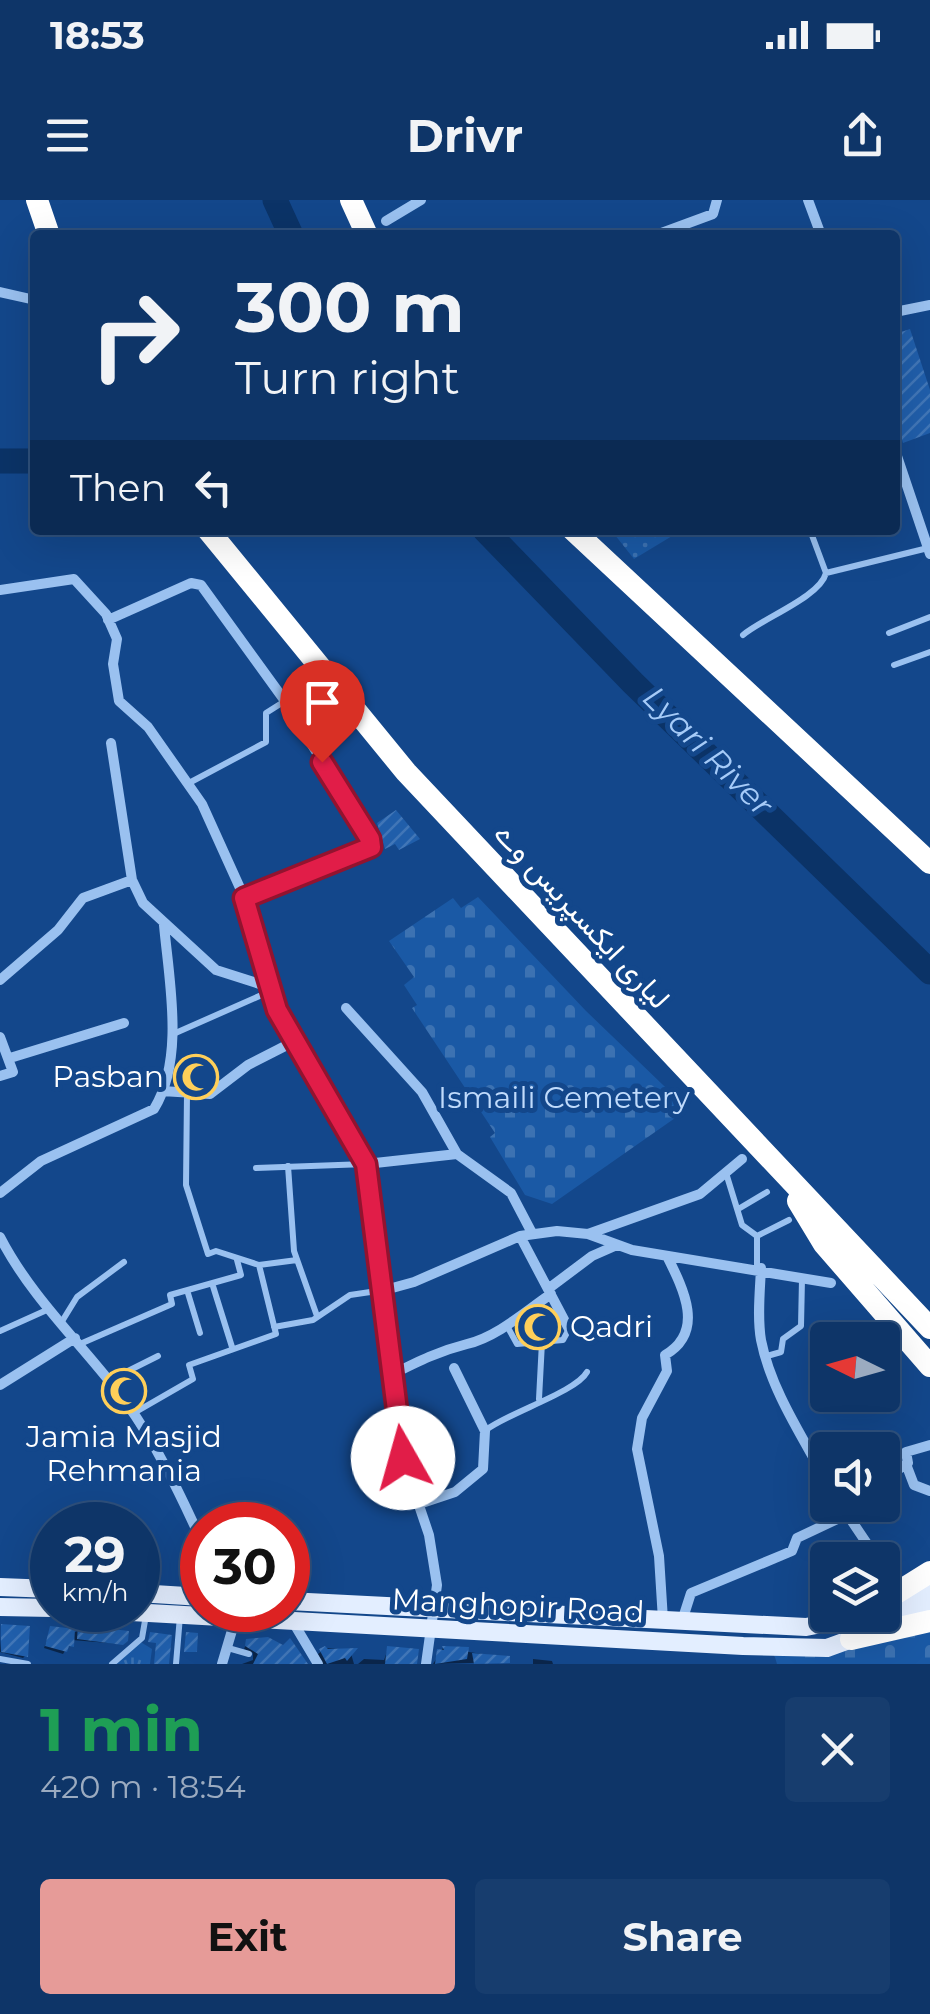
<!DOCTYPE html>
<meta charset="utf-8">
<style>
:root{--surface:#0e3568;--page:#173d6e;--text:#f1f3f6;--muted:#9babc0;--line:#2e507c;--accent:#e69b98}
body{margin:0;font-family:Montserrat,Vazirmatn,sans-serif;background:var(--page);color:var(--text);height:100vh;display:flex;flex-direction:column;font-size:38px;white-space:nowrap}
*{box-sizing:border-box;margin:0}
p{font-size:32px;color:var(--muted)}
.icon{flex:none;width:55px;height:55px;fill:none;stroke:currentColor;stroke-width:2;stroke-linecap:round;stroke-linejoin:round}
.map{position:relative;height:1464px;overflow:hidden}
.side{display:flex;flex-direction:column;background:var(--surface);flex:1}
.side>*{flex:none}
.guide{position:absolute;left:30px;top:30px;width:870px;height:305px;border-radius:10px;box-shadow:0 10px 40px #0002,0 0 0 2px var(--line);background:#0e3568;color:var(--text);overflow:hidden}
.needle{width:65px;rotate:275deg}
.controls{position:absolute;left:810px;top:1122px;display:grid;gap:20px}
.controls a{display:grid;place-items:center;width:90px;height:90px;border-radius:10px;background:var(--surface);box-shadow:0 10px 40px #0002,0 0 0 2px var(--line);font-size:50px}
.speed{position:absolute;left:30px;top:1302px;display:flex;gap:20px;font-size:50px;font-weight:700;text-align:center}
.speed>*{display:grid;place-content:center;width:130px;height:130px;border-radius:50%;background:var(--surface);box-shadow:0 10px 40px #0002,0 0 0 2px var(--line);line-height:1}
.speed small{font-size:25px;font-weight:400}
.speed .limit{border:15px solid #d22;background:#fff;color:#111}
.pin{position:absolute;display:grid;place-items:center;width:85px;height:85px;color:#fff;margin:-102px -42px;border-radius:50% 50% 50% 0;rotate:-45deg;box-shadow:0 0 10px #0007}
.pin .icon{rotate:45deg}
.me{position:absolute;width:110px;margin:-55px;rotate:353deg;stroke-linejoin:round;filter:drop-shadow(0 0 8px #0008)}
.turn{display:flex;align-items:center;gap:35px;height:210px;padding:0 40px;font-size:45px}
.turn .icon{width:130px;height:130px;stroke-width:2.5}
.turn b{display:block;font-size:70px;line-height:85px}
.then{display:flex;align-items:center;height:95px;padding:0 40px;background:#0003;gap:20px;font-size:38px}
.round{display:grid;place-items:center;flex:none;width:105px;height:105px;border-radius:10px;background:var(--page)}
.head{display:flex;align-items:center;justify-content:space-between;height:170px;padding:0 40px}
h1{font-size:60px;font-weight:700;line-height:75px;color:#1e9e55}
.action{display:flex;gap:20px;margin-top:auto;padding:20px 40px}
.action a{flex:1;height:115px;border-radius:10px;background:var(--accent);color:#111;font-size:40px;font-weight:700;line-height:115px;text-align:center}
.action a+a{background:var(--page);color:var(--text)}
.status{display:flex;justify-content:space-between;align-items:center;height:70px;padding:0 50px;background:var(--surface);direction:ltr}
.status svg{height:28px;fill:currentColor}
header{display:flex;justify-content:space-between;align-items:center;height:130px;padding:0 40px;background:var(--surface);font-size:45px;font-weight:700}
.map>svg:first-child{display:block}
</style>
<div class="status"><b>18:53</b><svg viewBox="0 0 49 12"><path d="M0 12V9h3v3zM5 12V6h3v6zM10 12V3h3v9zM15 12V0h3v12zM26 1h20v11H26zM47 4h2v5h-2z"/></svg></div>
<header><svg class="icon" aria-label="menu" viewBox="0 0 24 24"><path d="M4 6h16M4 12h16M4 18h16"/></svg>Drivr<svg class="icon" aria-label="share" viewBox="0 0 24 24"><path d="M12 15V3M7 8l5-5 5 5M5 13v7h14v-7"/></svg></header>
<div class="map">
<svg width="930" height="1464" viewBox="0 0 930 1464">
<defs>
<pattern id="grass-tufts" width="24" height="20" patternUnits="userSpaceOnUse" patternTransform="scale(2.5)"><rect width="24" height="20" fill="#1a59a5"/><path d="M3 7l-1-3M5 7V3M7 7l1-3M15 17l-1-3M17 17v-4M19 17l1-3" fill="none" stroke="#3c72b2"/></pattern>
<pattern id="cemetery-stones" width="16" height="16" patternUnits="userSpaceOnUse" patternTransform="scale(2.5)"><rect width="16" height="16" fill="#1a59a5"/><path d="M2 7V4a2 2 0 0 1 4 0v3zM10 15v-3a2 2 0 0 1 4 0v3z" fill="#3c72b2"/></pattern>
<pattern id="park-dots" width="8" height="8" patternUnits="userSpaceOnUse" patternTransform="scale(2.5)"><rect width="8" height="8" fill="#1a59a5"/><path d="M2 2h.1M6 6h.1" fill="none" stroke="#3c72b2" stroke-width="1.8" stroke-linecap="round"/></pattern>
<pattern id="building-hatch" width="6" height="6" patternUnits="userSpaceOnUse" patternTransform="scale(2.5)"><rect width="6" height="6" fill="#205eaa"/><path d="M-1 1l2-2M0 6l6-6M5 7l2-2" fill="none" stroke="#4176b7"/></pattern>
</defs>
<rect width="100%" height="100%" fill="#13478b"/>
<path fill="url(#grass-tufts)" d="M 139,1441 L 152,1449 L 150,1464 L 112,1464 Z"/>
<path fill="url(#cemetery-stones)" d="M 478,697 L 586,811 L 688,909 L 552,1004 L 525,995 L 490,937 L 495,933 L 412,808 L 417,805 L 404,785 L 414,777 L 389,741 L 453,698 L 461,708 Z
M 930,1419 L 930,1464 L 777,1464 L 772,1447 L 827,1448 Z"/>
<path fill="url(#park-dots)" d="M 611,330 L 682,330 L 634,359 Z"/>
<path fill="#0007" d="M 895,137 L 930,198 L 930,230 L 895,244 Z
M 2,1427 L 25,1456 L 23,1458 L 0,1452 Z
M 79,1427 L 121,1444 L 72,1440 L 63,1454 L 44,1448 L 51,1429 L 76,1432 Z
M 247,1442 L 307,1464 L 242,1464 L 253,1460 L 253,1453 L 244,1449 Z
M 326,1448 L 350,1450 L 354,1464 L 321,1464 L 318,1454 Z
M 443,1448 L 508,1458 L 508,1462 L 433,1464 Z
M 388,1449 L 417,1464 L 358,1464 L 364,1459 L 384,1460 Z
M 533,1459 L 552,1461 L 553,1464 L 533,1464 Z"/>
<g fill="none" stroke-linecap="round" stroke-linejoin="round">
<path stroke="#0b3367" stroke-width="25" d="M 275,0 L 291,35
M 0,261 L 35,261
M 485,330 L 633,483 L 930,772"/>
</g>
<path fill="url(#building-hatch)" d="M 910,129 L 930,190 L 930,233 L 903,243 L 895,220 L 895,134 Z
M 396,610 L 420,639 L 399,650 L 395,644 L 385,649 L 377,623 Z
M 1,1424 L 30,1426 L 28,1457 L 1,1452 Z
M 78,1425 L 129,1431 L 128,1441 L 123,1445 L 77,1439 Z
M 50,1426 L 75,1429 L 74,1447 L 69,1446 L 67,1452 L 45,1446 Z
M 150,1432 L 172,1435 L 169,1464 L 154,1464 L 156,1443 L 148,1442 Z
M 186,1432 L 198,1433 L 197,1452 L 184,1452 Z
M 268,1437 L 283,1445 L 290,1438 L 308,1464 L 253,1464 L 258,1454 L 245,1446 L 246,1439 Z
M 325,1446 L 328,1449 L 358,1448 L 347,1461 L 345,1458 L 327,1464 L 319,1449 Z
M 387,1446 L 419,1449 L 417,1464 L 385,1464 Z
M 442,1446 L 469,1447 L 467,1459 L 435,1464 L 437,1449 L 444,1450 Z
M 472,1453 L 510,1456 L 510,1463 L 474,1464 Z"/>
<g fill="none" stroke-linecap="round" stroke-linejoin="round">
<path stroke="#9ac1f0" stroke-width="6" d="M 810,330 L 826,373 L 928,348
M 889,433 L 930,417
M 743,435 C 763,418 820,397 826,373
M 894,465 L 930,452
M 189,583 L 266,542 L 266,513 L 285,501
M 171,835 L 273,790
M 187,894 L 186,985 L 208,1054 L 216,1051 L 259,1065 L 297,1060
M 288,966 L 294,1051 L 317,1116
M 256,968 L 366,964
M 726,973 L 742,1025 L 757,1036 L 757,1068
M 740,1008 L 767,992
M 757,1036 L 789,1020
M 212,1083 L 232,1147
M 187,1090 L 200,1133
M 61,1123 L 77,1097 L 124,1062
M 507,1126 L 517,1144 L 563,1140 L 569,1129
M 274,1127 L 313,1120 L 350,1095 L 384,1090
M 0,1131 L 49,1109
M 80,1144 L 172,1104 L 170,1095 L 241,1075 L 237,1060
M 767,1156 L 781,1152 L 783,1139 L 801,1126 L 802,1079
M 110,1180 L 158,1156
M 539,1199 L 542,1142
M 134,1213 L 193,1179 L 189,1165 L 276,1134 L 259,1065
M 486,1230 C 510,1212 576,1192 587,1172
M 228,1448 L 249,1454
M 0,1459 L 28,1464
M 112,1464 L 142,1438 L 146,1415
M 176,1464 L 180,1416"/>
<path stroke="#9ac1f0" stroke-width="10" d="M 808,0 L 821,35
M 386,21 L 421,0
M 656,35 L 713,14 L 717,0
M 0,92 L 35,100
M 895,112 L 930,105
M 895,250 L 930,354
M 0,390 L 74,379 L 106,414 L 117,439 L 113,464 L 119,501 L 148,527 L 202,604 L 245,699 L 277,811 L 366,964 L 403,1258 L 429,1335 L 437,1385 L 426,1464
M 108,420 L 191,383 L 201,385 L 285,501 L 370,639 L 371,647 L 365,652 L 245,699
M 111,543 L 132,680
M 0,780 L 58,730 L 83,698 L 132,680 L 143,703 L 216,770 L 272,788
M 346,808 L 422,892 L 457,954
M 0,837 L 13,872 L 0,876
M 10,858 L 124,823
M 162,891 L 210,894 L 248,865 L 293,842
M 366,964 L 457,954 L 511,993 L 532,1033
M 0,993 L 41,961 L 154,909 C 185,858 169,781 164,725
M 588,1034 L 700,994 L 742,959
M 520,1036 L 569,1129
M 0,1037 C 32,1099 83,1145 125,1201 C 157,1245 180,1294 202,1342
M 761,1068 C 760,1091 757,1117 761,1140 C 771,1191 804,1239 828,1284
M 548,1089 L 592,1056 L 617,1045
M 385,1090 L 414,1082 L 520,1036 L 557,1031 L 588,1034 L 632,1050 L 831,1083
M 393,1174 C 419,1161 439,1151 467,1144 C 497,1137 526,1111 551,1094
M 0,1185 L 75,1138
M 906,1264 L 914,1285 L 930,1291
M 882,1294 L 885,1278 L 908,1263 L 906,1252 L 930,1245
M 419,1304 L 455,1292 L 483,1269 L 485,1231 L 454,1168
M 841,1305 L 878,1360
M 882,1367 L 899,1391
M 663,1420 L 659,1356 L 637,1249 L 642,1218 L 667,1171 L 665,1155 C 705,1132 684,1090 667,1056
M 682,1421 L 691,1393 L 792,1351 L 797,1338 L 867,1305
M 293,1422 L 318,1464
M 222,1464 L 236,1417"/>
<path stroke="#e3eeff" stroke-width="18" d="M 0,1387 L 52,1389
M 138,1393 L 202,1397
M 288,1401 L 806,1427 L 867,1415
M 0,1407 L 52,1408
M 883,1409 L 930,1390
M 95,1410 L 743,1446 L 827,1448 L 860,1436
M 898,1420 L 930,1407"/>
<path stroke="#fff" stroke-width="22" d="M 37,0 L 49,35
M 351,0 L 367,35
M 208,330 L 406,572 L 930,1128
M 573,330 L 930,663
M 798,1001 L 824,1044 L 930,1166
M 882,1402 L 930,1372
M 862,1417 L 864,1415
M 851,1439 L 930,1421"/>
</g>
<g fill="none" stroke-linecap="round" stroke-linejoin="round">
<defs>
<path id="route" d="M 322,562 L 370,639 L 371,647 L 244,698 L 277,810 L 366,964 L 403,1258"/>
</defs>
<use href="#route" stroke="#92132f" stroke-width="25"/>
<use href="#route" stroke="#e11d48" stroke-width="18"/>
</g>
<defs>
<symbol id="mosque-ring" viewBox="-11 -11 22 22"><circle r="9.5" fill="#13478b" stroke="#ffcf59" stroke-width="1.5"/><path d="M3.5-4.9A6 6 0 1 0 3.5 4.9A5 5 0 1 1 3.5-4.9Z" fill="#ffcf59"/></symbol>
</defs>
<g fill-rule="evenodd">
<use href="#mosque-ring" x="171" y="852" width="50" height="50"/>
<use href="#mosque-ring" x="513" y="1102" width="50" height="50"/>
<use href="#mosque-ring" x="99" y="1166" width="50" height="50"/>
</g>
<g text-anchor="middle" stroke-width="10" stroke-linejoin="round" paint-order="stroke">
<g font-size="30" fill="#fff" stroke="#13478b">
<text transform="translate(582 716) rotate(47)" y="10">لیاری ایکسپریس وے</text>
<text transform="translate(518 1406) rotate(3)" y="10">Manghopir Road</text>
</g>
<g font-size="30" fill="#fff" stroke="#13478b" text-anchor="end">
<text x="164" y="887">Pasban</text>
<text x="570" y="1137" text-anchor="start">Qadri</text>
<text x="124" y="1247" text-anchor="middle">Jamia Masjid<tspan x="124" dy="34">Rehmania</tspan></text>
</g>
<g font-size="30" fill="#c0dbfc" stroke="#13478b">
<text x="564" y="908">Ismaili Cemetery</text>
</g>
<g font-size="32" font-style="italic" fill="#a6cbf8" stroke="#13478b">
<text transform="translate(708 551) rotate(45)" y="11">Lyari River</text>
</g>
</g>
</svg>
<div class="controls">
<a><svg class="needle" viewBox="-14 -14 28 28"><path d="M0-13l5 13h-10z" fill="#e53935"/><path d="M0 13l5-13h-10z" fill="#9babc0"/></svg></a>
<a><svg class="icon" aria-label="sound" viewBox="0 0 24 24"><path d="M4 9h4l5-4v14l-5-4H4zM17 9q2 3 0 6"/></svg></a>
<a><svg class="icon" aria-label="layers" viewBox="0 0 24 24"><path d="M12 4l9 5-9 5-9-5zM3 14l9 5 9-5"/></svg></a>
</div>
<div class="speed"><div>29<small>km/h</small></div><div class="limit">30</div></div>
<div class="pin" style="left:322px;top:562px;background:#d93025"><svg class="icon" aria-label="arrive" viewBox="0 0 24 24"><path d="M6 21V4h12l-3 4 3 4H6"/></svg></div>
<svg class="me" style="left:403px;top:1258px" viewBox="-20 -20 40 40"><circle r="19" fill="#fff"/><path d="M0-13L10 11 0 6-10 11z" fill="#e11d48"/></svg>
<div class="guide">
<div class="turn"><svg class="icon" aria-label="right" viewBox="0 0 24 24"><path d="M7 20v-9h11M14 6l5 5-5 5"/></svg><div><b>300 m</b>Turn right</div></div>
<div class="then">Then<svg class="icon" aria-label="left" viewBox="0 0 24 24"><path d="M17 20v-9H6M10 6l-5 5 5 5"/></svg></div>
</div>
</div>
<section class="side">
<div class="head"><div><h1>1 min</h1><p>420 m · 18:54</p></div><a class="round"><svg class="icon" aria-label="close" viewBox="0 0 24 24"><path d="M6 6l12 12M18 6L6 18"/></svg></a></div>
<div class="action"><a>Exit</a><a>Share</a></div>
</section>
